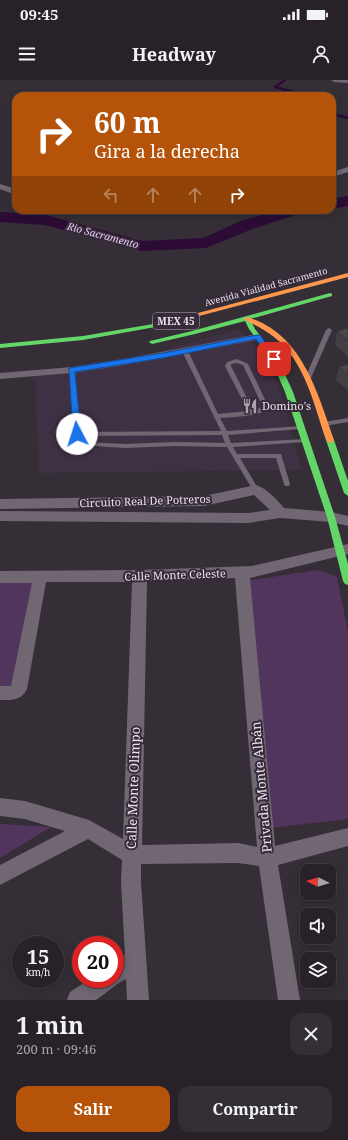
<!DOCTYPE html>
<html lang="es">
<meta charset="utf-8">
<style>
:root{--surface:#282228;--page:#342f34;--text:#f1f3f6;--muted:#a5a4a8;--line:#443f45;--accent:#b45309}
body{margin:0;font-family:"Noto Serif",serif;background:var(--page);color:var(--text);height:100vh;display:flex;flex-direction:column;font-size:15px;white-space:nowrap}
*{box-sizing:border-box;margin:0}
p{font-size:13px;color:var(--muted)}
.icon{flex:none;width:22px;height:22px;fill:none;stroke:currentColor;stroke-width:2;stroke-linecap:round;stroke-linejoin:round}
.map{position:relative;height:920px;overflow:hidden}
.sheet{display:flex;flex-direction:column;background:var(--surface);flex:1}
.sheet>*{flex:none}
.banner{position:absolute;left:12px;top:12px;width:324px;height:122px;border-radius:12px;box-shadow:0 2px 10px #0003,0 0 0 1px var(--line);background:#b45309;color:#fff;overflow:hidden}
.needle{width:26px;rotate:275deg}
.controls{position:absolute;left:300px;top:784px;display:grid;gap:8px}
.controls a{display:grid;place-items:center;width:36px;height:36px;border-radius:8px;background:var(--surface);box-shadow:0 2px 10px #0003,0 0 0 1px var(--line);font-size:20px}
.speed{position:absolute;left:12px;top:856px;display:flex;gap:8px;font-size:20px;font-weight:700;text-align:center}
.speed>*{display:grid;place-content:center;width:52px;height:52px;border-radius:50%;background:var(--surface);box-shadow:0 2px 10px #0003,0 0 0 1px var(--line);line-height:1}
.speed small{font-size:10px;font-weight:400}
.speed .limit{border:6px solid #d22;background:#fff;color:#111}
.pin{position:absolute;display:grid;place-items:center;width:34px;height:34px;color:#fff;margin:-17px;border-radius:8px;box-shadow:0 2px 6px #0006}
.me{position:absolute;width:44px;margin:-22px;rotate:355deg;stroke-linejoin:round;filter:drop-shadow(0 0 3px #0008)}
.turn{display:flex;align-items:center;gap:14px;height:84px;padding:0 16px;font-size:18px}
.turn .icon{width:52px;height:52px;stroke-width:2.5}
.turn b{display:block;font-size:28px;line-height:34px}
.lanes{display:flex;align-items:center;height:38px;padding:0 16px;background:#0003;justify-content:center;gap:20px;direction:ltr}
.lanes .off{opacity:.35}
.round{display:grid;place-items:center;flex:none;width:42px;height:42px;border-radius:12px;background:var(--page)}
.summary{display:flex;align-items:center;justify-content:space-between;height:68px;padding:0 16px}
h1{font-size:24px;font-weight:700;line-height:30px}
.primary-button{display:flex;gap:8px;margin-top:auto;padding:8px 16px}
.primary-button a{flex:1;height:46px;border-radius:12px;background:var(--accent);color:#fff;font-size:16px;font-weight:700;line-height:46px;text-align:center}
.primary-button a+a{background:var(--page);color:var(--text)}
.status{display:flex;justify-content:space-between;align-items:center;height:28px;padding:0 20px;background:var(--surface);direction:ltr}
.status svg{height:11px;fill:currentColor}
header{display:flex;justify-content:space-between;align-items:center;height:52px;padding:0 16px;background:var(--surface);font-size:18px;font-weight:700}
.map>svg:first-child{display:block}
</style>
<div class="status"><b>09:45</b><svg viewBox="0 0 49 12"><path d="M0 12V9h3v3zM5 12V6h3v6zM10 12V3h3v9zM15 12V0h3v12zM26 1h20v11H26zM47 4h2v5h-2z"/></svg></div>
<header><svg class="icon" aria-label="menu" viewBox="0 0 24 24"><path d="M4 6h16M4 12h16M4 18h16"/></svg>Headway<svg class="icon" aria-label="person" viewBox="0 0 24 24"><circle cx="12" cy="8" r="4"/><path d="M4 21q1-7 8-7t8 7"/></svg></header>
<div class="map">
<svg width="348" height="920" viewBox="0 0 348 920">
<rect width="100%" height="100%" fill="#352e36"/>
<path fill="#3f3144" d="M 238,249 L 261,272 L 278,305 L 302,390 L 39,393 L 35,292 L 151,274 Z"/>
<path fill="#52355c" d="M 319,490 L 337,497 L 348,552 L 348,739 L 270,748 L 250,500 Z
M 0,500 L 36,500 L 14,612 L 0,612 Z
M 0,744 L 51,747 L 0,778 Z"/>
<g fill="none" stroke-linecap="round" stroke-linejoin="round">
<path stroke="#2c0c35" stroke-width="2.5" d="M 285,0 L 275,7 L 309,16
M 332,34 L 348,38"/>
<path fill="#2c0c35" fill-rule="evenodd" d="M 348,116 L 348,126 L 332,129 L 332,119 Z
M 279,130 L 304,130 L 302,133 L 255,148 L 206,168 L 142,171 L 45,145 L 0,142 L 0,132 L 46,135 L 142,161 L 203,158 L 243,140 Z"/>
<path fill="#706773" fill-rule="evenodd" d="M 329,248 L 332,250 L 311,298 L 308,300 L 306,299 L 305,298 L 326,250 Z
M 185,269 L 188,271 L 218,334 L 248,331 L 225,286 L 227,282 L 237,279 L 248,284 L 269,328 C 259,337 234,337 220,338 L 227,351 L 302,346 L 303,347 L 300,349 L 228,355 L 231,363 L 307,359 L 308,360 L 307,361 L 305,362 L 233,367 L 237,374 L 281,374 L 290,404 L 289,406 L 285,406 L 284,404 L 276,378 L 240,378 L 259,410 L 258,412 L 254,412 L 227,367 L 175,366 L 125,368 L 79,365 L 74,358 L 69,290 L 72,288 L 75,290 L 80,352 L 221,351 L 182,271 ZM 237,283 L 243,285 L 263,327 L 253,330 L 231,286 L 231,284 ZM 222,355 L 225,363 L 175,362 L 125,364 L 83,362 L 80,356 Z
M 348,338 L 348,342 L 324,346 L 321,344 L 324,342 Z"/>
<path fill="#706773" fill-rule="evenodd" d="M 331,0 L 348,0 L 348,3 L 334,2 Z
M 348,87 L 348,92 L 332,97 L 332,92 Z
M 0,104 L 16,109 L 16,115 L 0,109 Z
M 99,130 L 140,130 L 136,133 L 103,133 Z
M 257,254 L 261,255 L 262,257 L 261,259 L 124,285 L 72,293 L 0,299 L 0,293 L 72,287 L 124,279 Z
M 256,405 C 268,409 276,419 284,428 L 331,432 L 348,436 L 348,446 L 331,442 L 280,438 L 248,443 L 0,441 L 0,431 L 248,433 L 270,430 L 254,415 L 204,426 L 0,429 L 0,419 L 204,416 Z
M 348,464 L 348,474 L 250,498 L 275,766 L 348,748 L 348,766 L 278,785 L 300,920 L 278,920 L 259,786 L 238,783 L 141,784 L 141,802 L 149,920 L 127,920 L 126,899 L 117,904 L 115,906 L 96,920 L 67,920 L 70,912 L 90,899 L 115,899 L 115,881 L 125,875 L 121,802 L 122,780 L 88,759 L 0,805 L 0,785 L 65,751 L 25,739 L 0,736 L 0,718 L 25,721 L 89,740 L 123,759 L 132,502 L 46,502 L 27,609 C 21,621 12,620 0,620 L 0,606 L 11,606 L 32,503 L 0,503 L 0,491 L 140,490 L 252,486 ZM 235,498 L 257,767 L 238,763 L 142,765 L 147,501 Z"/>
<path fill="#63d668" fill-rule="evenodd" d="M 330,213 L 332,214 L 332,216 L 250,239 L 255,249 L 278,279 L 293,312 L 335,437 L 348,484 L 348,505 L 345,504 L 343,501 L 327,437 L 285,312 L 271,279 L 249,249 L 245,241 L 195,254 L 152,264 L 149,262 L 150,261 L 192,251 Z
M 159,243 L 161,244 L 161,246 L 83,260 L 0,268 L 0,264 L 83,256 Z
M 330,357 L 334,360 L 348,401 L 348,416 L 344,413 L 326,360 Z"/>
<path fill="#ff974d" fill-rule="evenodd" d="M 348,193 L 348,197 L 161,246 L 157,246 L 156,245 L 157,244 Z
M 247,237 C 302,253 317,312 334,360 L 333,362 L 330,363 L 326,360 C 314,325 305,281 274,257 C 265,250 255,245 245,240 L 244,239 Z"/>
</g>
<path fill="#423e43" d="M 348,248 L 348,277 L 335,265 L 337,251 Z
M 348,284 L 348,311 L 336,300 L 339,287 Z"/>
<path fill="#4d484e" stroke="#363237" d="M 348,248 L 348,261 L 337,251 Z
M 348,284 L 348,295 L 339,287 Z"/>
<path fill="#1a73e8" stroke="#114b97" d="M 257,255 L 260,255 L 276,278 L 276,281 L 271,281 L 256,259 L 163,278 L 75,292 L 81,354 L 77,357 L 73,354 L 69,288 L 163,273 Z"/>
<defs>
<symbol id="restaurant-bare" viewBox="-9 -9 18 18"><path d="M-5-6h1v4h1v-4h1v4h1v-4h1v5L-1.5 .5V6h-2V.5L-5-1ZM5-6V6H3V1.5H1.5Q1.5-4 5-6Z" fill="#aba3ac" stroke="#362b3a" stroke-width="2.5" paint-order="stroke"/></symbol>
</defs>
<g fill-rule="evenodd">
<use href="#restaurant-bare" x="239" y="315" width="22" height="22"/>
</g>
<g text-anchor="middle" stroke-width="4" stroke-linejoin="round" paint-order="stroke">
<g font-size="9" fill="#eae2ec" stroke="#362b3a">
<text transform="translate(266 207) rotate(-15)" y="3">Avenida Vialidad Sacramento</text>
</g>
<g font-size="10" font-style="italic" fill="#eccbf8" stroke="#362b3a">
<text transform="translate(103 155) rotate(15)" y="4">Rio Sacramento</text>
</g>
<rect fill="#362b3a" stroke="#b4abb7" stroke-width="1" x="153" y="233" width="46" height="16" rx="3"/>
<g font-size="10" font-weight="bold" fill="#eae2ec">
<text x="176" y="245">MEX 45</text>
</g>
<g font-size="11" fill="#eae2ec" stroke="#362b3a" text-anchor="start">
<text x="262" y="330">Domino's</text>
</g>
<g font-size="11" fill="#eae2ec" stroke="#362b3a">
<text transform="translate(145 421) rotate(-2)" y="4">Circuito Real De Potreros</text>
<text transform="translate(175 495) rotate(-2)" y="4">Calle Monte Celeste</text>
</g>
<g font-size="13" fill="#eae2ec" stroke="#362b3a">
<text transform="translate(261 707) rotate(-95)" y="5">Privada Monte Albán</text>
<text transform="translate(133 708) rotate(-88)" y="5">Calle Monte Olimpo</text>
</g>
</g>
</svg>
<div class="controls">
<a><svg class="needle" viewBox="-14 -14 28 28"><path d="M0-13l5 13h-10z" fill="#e53935"/><path d="M0 13l5-13h-10z" fill="#a5a4a8"/></svg></a>
<a><svg class="icon" aria-label="sound" viewBox="0 0 24 24"><path d="M4 9h4l5-4v14l-5-4H4zM17 9q2 3 0 6"/></svg></a>
<a><svg class="icon" aria-label="layers" viewBox="0 0 24 24"><path d="M12 4l9 5-9 5-9-5zM3 14l9 5 9-5"/></svg></a>
</div>
<div class="speed"><div>15<small>km/h</small></div><div class="limit">20</div></div>
<div class="pin" style="left:274px;top:279px;background:#d93025"><svg class="icon" aria-label="arrive" viewBox="0 0 24 24"><path d="M6 21V4h12l-3 4 3 4H6"/></svg></div>
<svg class="me" style="left:77px;top:354px" viewBox="-20 -20 40 40"><circle r="19" fill="#fff"/><path d="M0-13L10 11 0 6-10 11z" fill="#1a73e8"/></svg>
<div class="banner">
<div class="turn"><svg class="icon" aria-label="right" viewBox="0 0 24 24"><path d="M7 20v-9h11M14 6l5 5-5 5"/></svg><div><b>60 m</b>Gira a la derecha</div></div>
<div class="lanes"><svg class="icon off" aria-label="left" viewBox="0 0 24 24"><path d="M17 20v-9H6M10 6l-5 5 5 5"/></svg><svg class="icon off" aria-label="ahead" viewBox="0 0 24 24"><path d="M12 20V5M6 11l6-6 6 6"/></svg><svg class="icon off" aria-label="ahead" viewBox="0 0 24 24"><path d="M12 20V5M6 11l6-6 6 6"/></svg><svg class="icon" aria-label="right" viewBox="0 0 24 24"><path d="M7 20v-9h11M14 6l5 5-5 5"/></svg></div>
</div>
</div>
<section class="sheet">
<div class="summary"><div><h1>1 min</h1><p>200 m · 09:46</p></div><a class="round"><svg class="icon" aria-label="close" viewBox="0 0 24 24"><path d="M6 6l12 12M18 6L6 18"/></svg></a></div>
<div class="primary-button"><a>Salir</a><a>Compartir</a></div>
</section>
